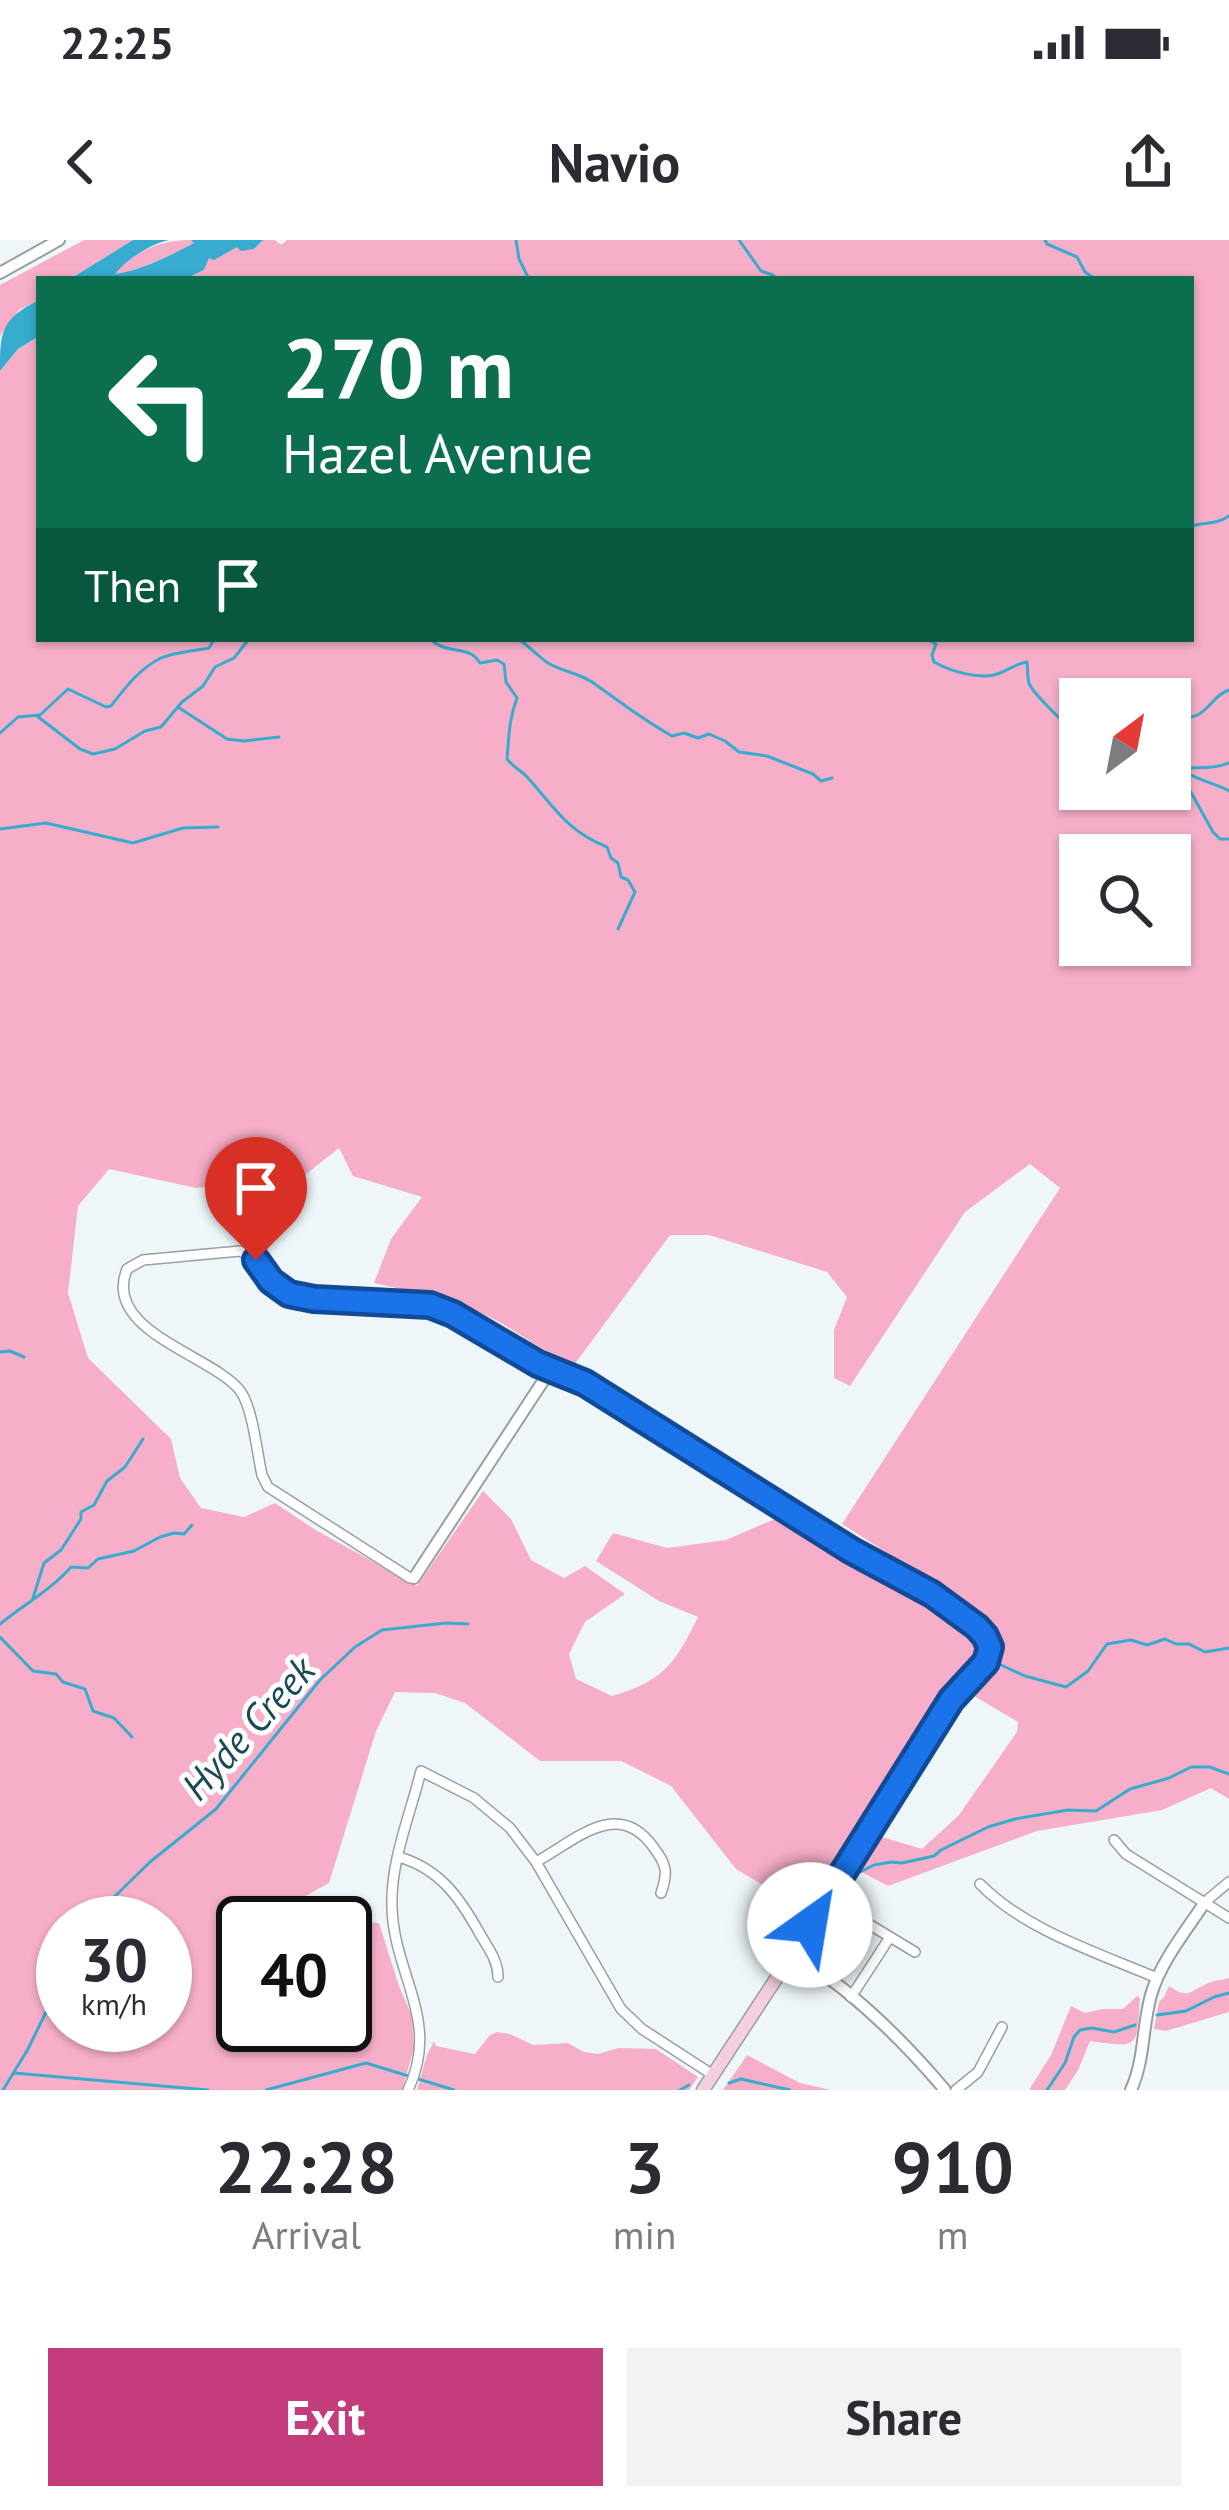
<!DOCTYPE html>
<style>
:root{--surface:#fff;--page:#f2f2f3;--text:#2b2b33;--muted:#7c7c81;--accent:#c33c7c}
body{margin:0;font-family:"PT Sans",sans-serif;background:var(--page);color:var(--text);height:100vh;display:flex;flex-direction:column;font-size:45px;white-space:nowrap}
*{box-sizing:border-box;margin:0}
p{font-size:39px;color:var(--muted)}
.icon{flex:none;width:66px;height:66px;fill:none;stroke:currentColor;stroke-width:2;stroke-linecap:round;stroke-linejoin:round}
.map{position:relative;height:1850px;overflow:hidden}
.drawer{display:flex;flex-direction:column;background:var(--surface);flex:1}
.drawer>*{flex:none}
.banner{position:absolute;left:36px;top:36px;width:1158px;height:366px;border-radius:0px;box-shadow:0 3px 9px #0004;background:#0b6e4f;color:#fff;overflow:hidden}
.needle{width:78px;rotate:32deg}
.tools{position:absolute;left:1059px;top:438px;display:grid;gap:24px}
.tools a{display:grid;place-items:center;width:132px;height:132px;border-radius:0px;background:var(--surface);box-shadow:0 3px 9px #0004;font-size:60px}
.speed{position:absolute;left:36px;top:1656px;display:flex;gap:24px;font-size:60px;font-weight:700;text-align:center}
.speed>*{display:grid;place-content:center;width:156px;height:156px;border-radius:50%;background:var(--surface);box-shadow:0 3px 9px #0004;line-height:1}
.speed small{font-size:30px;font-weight:400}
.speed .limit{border:6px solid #111;border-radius:18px;background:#fff;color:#111}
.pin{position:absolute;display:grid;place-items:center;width:102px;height:102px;color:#fff;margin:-123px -51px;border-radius:50% 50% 50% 0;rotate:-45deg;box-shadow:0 0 12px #0007}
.pin .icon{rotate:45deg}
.me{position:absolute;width:132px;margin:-66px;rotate:32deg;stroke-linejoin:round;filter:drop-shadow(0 0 9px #0008)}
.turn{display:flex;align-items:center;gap:42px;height:252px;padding:0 48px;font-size:54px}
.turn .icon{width:156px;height:156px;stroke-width:2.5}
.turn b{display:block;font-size:84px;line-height:102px}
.then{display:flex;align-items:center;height:114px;padding:0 48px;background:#0003;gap:24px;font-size:45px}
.eta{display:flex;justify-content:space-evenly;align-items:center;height:204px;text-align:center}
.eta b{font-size:72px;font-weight:600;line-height:84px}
.button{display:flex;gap:24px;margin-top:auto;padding:24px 48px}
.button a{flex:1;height:138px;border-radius:0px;background:var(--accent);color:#fff;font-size:48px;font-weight:600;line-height:138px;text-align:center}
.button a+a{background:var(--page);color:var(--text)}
.status{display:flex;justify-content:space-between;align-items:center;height:84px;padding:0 60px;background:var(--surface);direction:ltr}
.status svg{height:33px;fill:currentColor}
header{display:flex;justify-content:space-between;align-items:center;height:156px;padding:0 48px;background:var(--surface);font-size:54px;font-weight:600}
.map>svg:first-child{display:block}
</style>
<div class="status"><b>22:25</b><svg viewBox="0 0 49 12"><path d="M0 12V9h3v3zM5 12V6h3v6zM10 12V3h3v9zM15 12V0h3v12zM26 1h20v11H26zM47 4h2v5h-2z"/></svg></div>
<header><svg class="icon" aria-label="back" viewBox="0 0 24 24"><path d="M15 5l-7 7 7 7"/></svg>Navio<svg class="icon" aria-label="share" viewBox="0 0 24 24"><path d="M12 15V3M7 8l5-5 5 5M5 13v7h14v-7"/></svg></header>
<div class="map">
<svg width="1229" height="1850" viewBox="0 0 1229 1850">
<rect width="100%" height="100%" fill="#eef6f9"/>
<path fill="#f7afc9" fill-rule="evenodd" d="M 84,0 L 133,0 L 70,39 L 39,39 L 39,60 L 19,70 L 0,96 L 0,45 Z
M 191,0 L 196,2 C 168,16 143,30 112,35 C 136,11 158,0 191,0 Z
M 263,0 L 275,0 L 281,5 L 287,0 L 1229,0 L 1229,1559 L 1211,1548 L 1162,1570 L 1037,1591 L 888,1646 L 858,1630 L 882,1597 L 922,1609 L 959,1575 L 1017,1492 L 1018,1482 L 969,1453 L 1001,1413 L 1001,1401 L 994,1388 L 925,1337 L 842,1284 L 1060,948 L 1030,924 L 965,972 L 850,1146 L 834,1138 L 834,1090 L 847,1057 L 827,1032 L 709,995 L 670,995 L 574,1125 C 541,1112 515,1088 483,1074 C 449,1058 410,1051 374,1043 L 391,999 L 422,957 L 353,936 L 339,908 L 305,935 L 196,948 L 109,929 L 78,966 L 68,1053 L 88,1118 L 171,1199 L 180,1238 L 201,1268 L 244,1277 L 275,1263 L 314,1289 L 417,1346 L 483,1251 L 511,1279 L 531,1320 L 564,1338 L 585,1326 L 625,1354 L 585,1382 L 569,1414 L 576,1439 L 612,1456 C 663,1441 675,1424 698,1377 L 659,1361 L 596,1321 L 613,1293 L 667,1308 L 726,1300 L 786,1274 L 893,1342 L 925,1355 L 975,1399 L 979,1410 L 976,1418 L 949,1445 L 836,1630 L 810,1665 L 768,1648 L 736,1629 L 671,1546 L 621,1521 L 540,1521 L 465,1463 L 435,1453 L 395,1452 L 376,1491 L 329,1643 L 302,1658 L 296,1676 L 379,1683 L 399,1746 L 412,1776 L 414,1808 L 402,1850 L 0,1850 L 0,131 L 18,109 L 39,96 L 39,399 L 1191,399 L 1191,39 L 185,39 L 204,30 L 209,17 L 237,6 L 254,9 ZM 1080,459 L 1170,459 L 1170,549 L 1080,549 ZM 1080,615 L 1170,615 L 1170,705 L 1080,705 ZM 63,1683 L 165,1683 L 165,1785 L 63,1785 ZM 243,1683 L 345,1683 L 345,1785 L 243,1785 Z
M 1229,1738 L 1229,1772 L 1166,1791 L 1154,1789 L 1159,1762 L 1164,1757 L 1169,1746 C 1190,1761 1191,1749 1211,1742 C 1217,1740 1223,1740 1229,1738 Z
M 1137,1756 L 1140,1758 C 1136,1808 1141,1808 1090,1801 L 1078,1830 L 1065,1850 L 1029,1850 L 1051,1815 L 1071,1766 L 1085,1773 L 1102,1769 L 1123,1769 Z
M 497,1792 L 510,1794 L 533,1805 L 568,1803 L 584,1812 L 598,1814 L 619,1808 L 656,1809 L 698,1837 L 689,1850 L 417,1850 L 427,1815 L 434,1801 L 436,1806 L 475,1814 L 490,1795 Z
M 747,1815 L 800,1843 L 831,1850 L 723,1850 Z"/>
<path fill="#37accf" d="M 133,0 L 169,0 C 150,4 126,20 115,34 C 143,30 169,16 194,3 L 191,0 L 263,0 L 254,9 L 241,11 L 237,7 L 214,20 L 209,18 L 204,30 L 185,39 L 70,39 Z
M 39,60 L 39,96 L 18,109 L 0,131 C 0,91 1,79 39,60 Z"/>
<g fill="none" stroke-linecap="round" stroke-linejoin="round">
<path stroke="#37accf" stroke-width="3" d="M 516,0 L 519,19 L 529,39
M 739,0 L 761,31 L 773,35 L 776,39
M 1045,0 L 1047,4 L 1077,17 L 1085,32 L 1095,39
M 1191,286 C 1205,282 1216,285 1229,276
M 430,399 C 448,416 469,404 480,423 L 497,420 L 504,424 L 506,442 L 517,458 C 509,479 509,496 507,519 C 514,528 521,530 528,538 C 555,568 568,592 607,607 L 611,618 L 618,623 L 621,637 L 628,640 L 635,652 L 618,689
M 519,399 C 527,405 538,416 548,423 C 561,431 578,433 592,442 C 619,461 643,480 672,496 L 684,493 L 698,498 L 709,494 L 725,501 L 739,512 L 767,516 L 813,534 L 821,541 L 832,538
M 927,399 L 936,404 L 932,415 L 934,422 C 950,431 981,441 1000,433 C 1010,429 1015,424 1027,422 C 1028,429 1027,437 1029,443 C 1032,453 1071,490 1080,496
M 178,467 L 227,499 L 244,501 L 279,497
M 37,476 L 80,509 L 93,514 L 115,509 L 145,491 L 161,487 L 182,462 L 203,446 L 215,427 L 234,418 L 249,399
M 1170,488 L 1177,485 L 1183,477 C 1207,480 1210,456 1229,450
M 0,493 L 18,477 L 40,475 L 68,449 L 106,467 L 111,466 C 125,448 140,428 161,418 C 173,412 207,409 209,408 C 211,406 212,402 214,399
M 1184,528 L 1189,538 L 1188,547 L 1213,592 L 1220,599 L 1229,599
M 1170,530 C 1189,525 1210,531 1229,523
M 1188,533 C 1197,540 1217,544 1229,551
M 0,589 L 46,583 L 133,603 L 183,588 L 218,587
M 0,1112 L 10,1111 L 24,1117
M 33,1358 L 44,1323 L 61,1310 L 81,1279 L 81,1272 L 94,1265 L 107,1241 L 125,1227 L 143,1199
M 0,1384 C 23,1365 51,1350 71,1327 L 88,1328 L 98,1319 L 134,1311 L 160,1297 L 174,1293 L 184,1294 L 192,1285
M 0,1397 L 33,1431 L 56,1434 L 63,1442 L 85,1449 L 93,1471 L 114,1478 L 132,1497
M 1001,1425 L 1025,1436 L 1066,1447 L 1088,1431 L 1107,1404 L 1131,1400 L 1147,1405 L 1165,1399 L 1176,1404 L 1189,1404 L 1205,1412 L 1229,1408
M 860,1632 L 874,1625 L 891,1622 L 902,1623 L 934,1616 L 941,1610 L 988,1587 L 1015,1579 L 1068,1570 L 1096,1571 L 1130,1549 L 1169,1538 L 1191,1527 L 1210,1527 L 1229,1534
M 93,1683 L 109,1662 L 150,1622 L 216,1569 L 320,1440 L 355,1407 L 382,1390 L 446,1383 L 468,1384
M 1157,1775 L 1186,1771 L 1214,1757 L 1229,1753
M 14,1833 L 208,1850
M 729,1843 L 741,1839 L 790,1850
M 3,1850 L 28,1809 L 63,1737
M 266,1850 L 366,1823 L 454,1850
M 680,1850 L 689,1845
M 1047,1850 L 1065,1823 L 1074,1797 L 1080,1790 L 1092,1788 L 1114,1792 L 1135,1785"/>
<defs>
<path id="minor" d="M 414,1338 L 410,1338 L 268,1247 L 262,1235 C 257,1213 253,1170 241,1152 C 216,1116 101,1092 127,1029 L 143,1020 L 240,1011 C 264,1021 270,1049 298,1057 C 340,1069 388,1055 430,1065 C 463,1073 508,1107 538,1124 L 551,1129
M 1114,1600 L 1126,1614 L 1229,1678
M 399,1617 C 440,1629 460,1658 480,1694 C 488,1708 498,1720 498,1737
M 536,1622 C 576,1600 618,1557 654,1608 C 667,1625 668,1633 661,1653
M 980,1644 C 1025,1690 1098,1713 1157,1738
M 1205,1662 L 1229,1642
M 847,1671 L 915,1712
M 851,1757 L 890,1697
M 408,1850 C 441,1781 394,1735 392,1668 C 390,1623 410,1575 421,1531 L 474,1558 L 510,1588 L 536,1622 L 621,1769 L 642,1789 L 713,1835
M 956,1850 L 978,1832 L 1002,1787"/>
<path id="tertiary" d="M 0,33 L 59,0
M 414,1338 L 551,1129 L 585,1143 L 852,1311 L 939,1359 L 980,1390 L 990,1407 L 985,1422 L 951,1460 L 793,1713 C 850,1749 902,1799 945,1850
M 1131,1850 C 1145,1819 1142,1787 1151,1755 C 1161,1721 1186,1691 1205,1662"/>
<path id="secondary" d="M 703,1850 L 793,1713"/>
</defs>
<use href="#minor" stroke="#989fa2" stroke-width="12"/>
<use href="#tertiary" stroke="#989fa2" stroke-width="14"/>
<use href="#secondary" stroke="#989fa2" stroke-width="15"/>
<use href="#minor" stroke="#fff" stroke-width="9"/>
<use href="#tertiary" stroke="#fff" stroke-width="10"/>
<use href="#secondary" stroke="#f3cfdf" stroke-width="12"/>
</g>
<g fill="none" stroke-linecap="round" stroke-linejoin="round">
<defs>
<path id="route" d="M 256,1020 L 271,1041 L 289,1054 L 314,1059 L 430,1065 L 453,1074 L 538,1124 L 585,1143 L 852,1311 L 932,1354 L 977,1387 L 985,1396 L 990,1407 L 986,1422 L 951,1460 L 810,1685"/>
</defs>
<use href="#route" stroke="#114b97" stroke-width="30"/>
<use href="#route" stroke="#1a73e8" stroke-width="21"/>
</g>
<g text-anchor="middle" stroke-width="10" stroke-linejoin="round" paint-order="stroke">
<g font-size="39" font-style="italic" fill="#194959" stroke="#fff">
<text transform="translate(248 1488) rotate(-48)" y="14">Hyde Creek</text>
</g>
</g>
</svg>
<div class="tools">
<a><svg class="needle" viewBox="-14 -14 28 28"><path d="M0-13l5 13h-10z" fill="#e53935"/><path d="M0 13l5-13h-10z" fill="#7c7c81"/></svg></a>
<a><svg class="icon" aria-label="search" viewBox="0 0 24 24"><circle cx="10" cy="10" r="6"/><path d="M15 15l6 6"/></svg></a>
</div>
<div class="speed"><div>30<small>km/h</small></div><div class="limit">40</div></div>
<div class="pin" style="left:256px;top:1020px;background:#d93025"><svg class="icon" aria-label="arrive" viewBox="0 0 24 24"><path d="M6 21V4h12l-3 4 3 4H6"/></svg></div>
<svg class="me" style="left:810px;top:1685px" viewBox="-20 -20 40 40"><circle r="19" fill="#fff"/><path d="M0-13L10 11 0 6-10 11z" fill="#1a73e8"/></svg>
<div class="banner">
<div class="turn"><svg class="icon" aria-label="left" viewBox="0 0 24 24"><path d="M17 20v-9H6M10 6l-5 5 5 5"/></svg><div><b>270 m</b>Hazel Avenue</div></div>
<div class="then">Then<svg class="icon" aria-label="arrive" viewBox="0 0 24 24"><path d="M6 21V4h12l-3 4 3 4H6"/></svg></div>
</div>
</div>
<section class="drawer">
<div class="eta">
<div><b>22:28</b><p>Arrival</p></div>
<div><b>3</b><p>min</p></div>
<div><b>910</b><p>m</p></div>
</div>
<div class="button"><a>Exit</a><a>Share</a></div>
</section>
